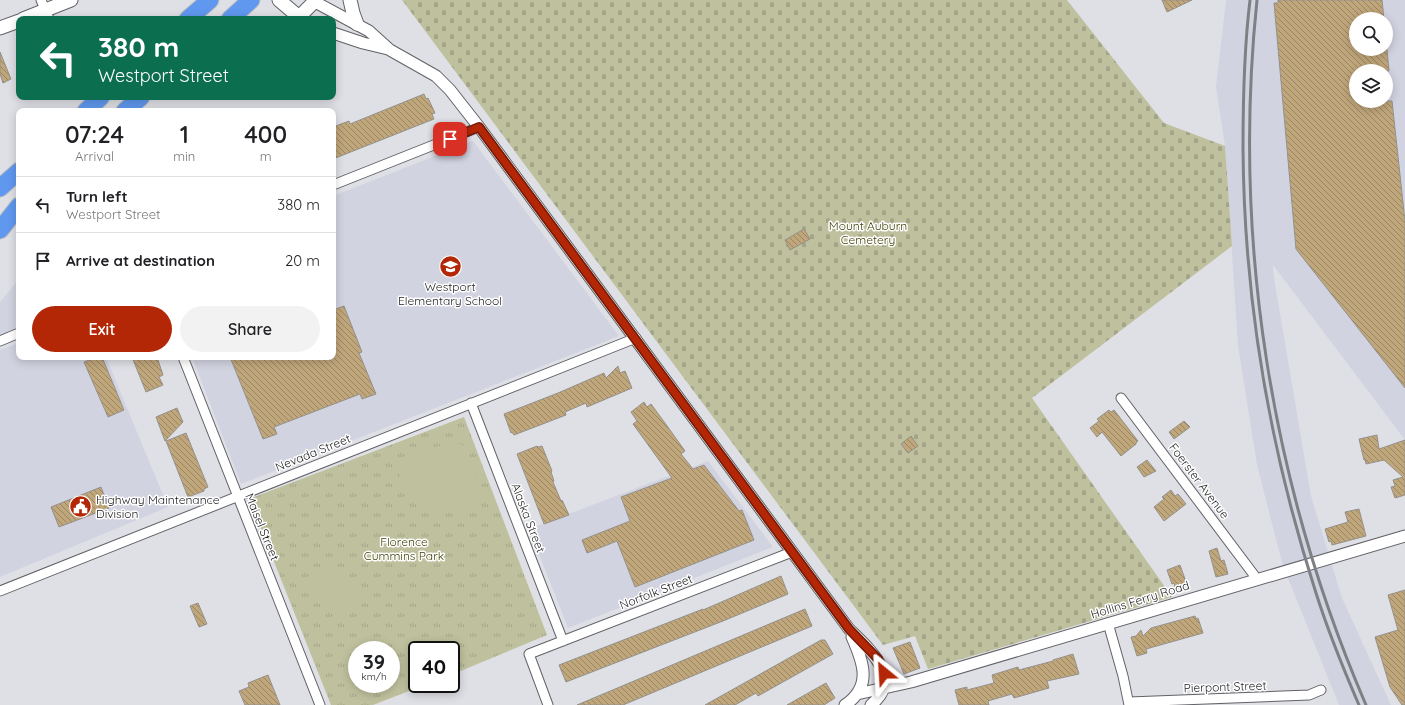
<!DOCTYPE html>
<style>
:root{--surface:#fff;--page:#f2f2f2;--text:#202124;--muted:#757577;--line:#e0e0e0;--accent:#b32707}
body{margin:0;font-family:Quicksand,sans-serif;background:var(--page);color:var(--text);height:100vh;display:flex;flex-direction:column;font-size:15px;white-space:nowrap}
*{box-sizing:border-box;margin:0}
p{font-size:13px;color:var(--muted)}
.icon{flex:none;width:22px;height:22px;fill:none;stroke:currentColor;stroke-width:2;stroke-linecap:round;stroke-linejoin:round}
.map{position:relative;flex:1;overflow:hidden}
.drawer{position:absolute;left:16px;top:108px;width:320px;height:252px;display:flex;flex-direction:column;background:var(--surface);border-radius:8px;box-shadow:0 2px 10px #0003}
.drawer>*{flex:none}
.banner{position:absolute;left:16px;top:16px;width:320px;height:84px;border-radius:8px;box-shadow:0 2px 10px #0003;background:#0b6e4f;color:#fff;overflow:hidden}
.fabs{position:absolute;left:1349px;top:12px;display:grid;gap:8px}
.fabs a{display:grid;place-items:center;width:44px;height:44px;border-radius:50%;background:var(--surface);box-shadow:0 2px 10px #0003;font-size:20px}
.speed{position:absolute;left:348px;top:641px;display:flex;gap:8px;font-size:20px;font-weight:700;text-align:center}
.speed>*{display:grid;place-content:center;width:52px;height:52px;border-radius:50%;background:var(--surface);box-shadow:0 2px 10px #0003;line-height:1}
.speed small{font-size:10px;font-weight:400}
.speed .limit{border:2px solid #111;border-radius:6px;background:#fff;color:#111}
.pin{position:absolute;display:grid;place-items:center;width:34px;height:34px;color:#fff;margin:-17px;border-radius:8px;box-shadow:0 2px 6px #0006}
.me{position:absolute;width:44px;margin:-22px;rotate:333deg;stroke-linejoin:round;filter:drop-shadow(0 0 3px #0008)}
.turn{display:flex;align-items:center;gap:14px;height:84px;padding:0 16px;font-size:18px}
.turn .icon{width:52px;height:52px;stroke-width:2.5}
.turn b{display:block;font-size:28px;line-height:34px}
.eta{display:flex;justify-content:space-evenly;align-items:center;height:68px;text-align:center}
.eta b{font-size:24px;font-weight:600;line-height:28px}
.primary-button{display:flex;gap:8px;margin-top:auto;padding:8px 16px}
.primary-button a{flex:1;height:46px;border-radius:24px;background:var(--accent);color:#fff;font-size:16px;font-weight:600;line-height:46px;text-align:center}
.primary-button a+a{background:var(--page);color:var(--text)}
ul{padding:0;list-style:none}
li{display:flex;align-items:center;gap:12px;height:56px;padding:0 16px;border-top:1px solid var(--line)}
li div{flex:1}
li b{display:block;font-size:15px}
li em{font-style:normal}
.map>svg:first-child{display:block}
</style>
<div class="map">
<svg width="1405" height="705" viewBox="0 0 1405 705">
<defs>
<pattern id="grass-tufts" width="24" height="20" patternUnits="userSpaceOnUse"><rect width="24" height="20" fill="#bfc19e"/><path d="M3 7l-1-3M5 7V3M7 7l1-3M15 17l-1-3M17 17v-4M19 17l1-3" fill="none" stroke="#a4a588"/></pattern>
<pattern id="cemetery-stones" width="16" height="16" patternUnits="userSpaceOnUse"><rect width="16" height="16" fill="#bfc19e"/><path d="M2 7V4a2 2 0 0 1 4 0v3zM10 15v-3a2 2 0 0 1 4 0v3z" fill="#a4a588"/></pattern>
<pattern id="building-back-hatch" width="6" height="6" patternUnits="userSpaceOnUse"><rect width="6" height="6" fill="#c0a67b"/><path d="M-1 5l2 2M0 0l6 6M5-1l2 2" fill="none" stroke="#9b8664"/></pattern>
</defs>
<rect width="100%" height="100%" fill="#dfe0e6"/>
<path fill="#d2d3e0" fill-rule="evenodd" d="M 1226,0 L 1405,0 L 1405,440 L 1273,265 L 1274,278 L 1311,496 L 1342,598 L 1391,705 L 1339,705 L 1283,566 L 1257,465 L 1238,346 L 1225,146 L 1216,87 ZM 1356,19 L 1386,19 L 1386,49 L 1356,49 ZM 1356,71 L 1386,71 L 1386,101 L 1356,101 Z
M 473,141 L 619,336 L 241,484 L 192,357 L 333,357 L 333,196 Z
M 19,279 L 19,327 L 0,335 L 0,302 Z
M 19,343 L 19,357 L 106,357 L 168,507 L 0,577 L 0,350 Z
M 708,461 L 773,547 L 568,628 L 529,529 Z"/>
<path fill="url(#grass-tufts)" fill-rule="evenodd" d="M 464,417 L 547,635 L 451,675 L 451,650 L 417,650 L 417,684 L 427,684 L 373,705 L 331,705 L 249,499 ZM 357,650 L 391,650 L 391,684 L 357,684 Z"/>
<path fill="url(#cemetery-stones)" d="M 402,0 L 1067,0 L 1164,123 L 1225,146 L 1232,246 L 1032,398 L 1172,597 L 928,669 L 915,636 L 883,645 Z"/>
<path fill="#bfc19e" d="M 453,441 L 465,446 L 484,497 C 458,510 432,523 410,495 C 408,491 403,487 402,482 C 399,476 399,468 398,461 Z
M 328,564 L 365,596 L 342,623 L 305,591 Z"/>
<path fill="url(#building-back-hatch)" stroke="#94918c" d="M 1162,0 L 1192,0 L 1167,12 Z
M 1278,0 L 1382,0 L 1384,19 L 1356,19 L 1356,49 L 1387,49 L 1389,71 L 1356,71 L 1356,101 L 1392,101 L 1405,221 L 1405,388 L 1296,249 L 1274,3 L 1278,3 Z
M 0,52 L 11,79 L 3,83 L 0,74 Z
M 424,94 L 426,99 L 428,98 L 435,113 L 432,114 L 434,119 L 333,159 L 333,127 L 349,121 L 350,124 Z
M 804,229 L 810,239 L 790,250 L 785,240 Z
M 344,306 L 362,352 L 359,353 L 376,394 L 362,399 L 360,394 L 274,427 L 277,434 L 263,439 L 230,357 L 333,357 L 333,310 Z
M 97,357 L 102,357 L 124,410 L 108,417 L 84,362 Z
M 132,357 L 157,357 L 163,375 L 159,377 L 163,385 L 146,392 Z
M 618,366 L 620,373 L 625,371 L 632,388 L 587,407 L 586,403 L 565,412 L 566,415 L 514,435 L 512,432 L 511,433 L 504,414 L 558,393 L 604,373 L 606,378 Z
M 644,402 L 647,407 L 651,404 L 665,423 L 685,451 L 681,454 L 693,469 L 704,465 L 739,511 L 742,510 L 754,540 L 635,587 L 617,541 L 587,553 L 582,540 L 630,521 L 621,497 L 672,478 L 633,424 L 637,421 L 631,412 Z
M 177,408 L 183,422 L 165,441 L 156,417 Z
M 1109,410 L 1111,412 L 1114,410 L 1138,441 L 1136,443 L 1136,444 L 1121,456 L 1102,432 L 1097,437 L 1090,428 L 1099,421 L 1097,419 Z
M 1184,421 L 1190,427 L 1174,439 L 1169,432 Z
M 186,433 L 208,487 L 204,489 L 204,491 L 188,497 L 166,441 Z
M 1377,435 L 1379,449 L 1405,440 L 1405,495 L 1395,498 L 1391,487 L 1395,486 L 1393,480 L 1403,477 L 1384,460 L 1366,464 L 1365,460 L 1364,460 L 1359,439 Z
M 911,436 L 918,446 L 908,453 L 901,444 Z
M 537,446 L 538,447 L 542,446 L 552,471 L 551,472 L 554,481 L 553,482 L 561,501 L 562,500 L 569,515 L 544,524 L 517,454 Z
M 1147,460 L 1156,471 L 1144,477 L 1137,467 Z
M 101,487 L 109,508 L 59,527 L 51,507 Z
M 1171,490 L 1175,496 L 1178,494 L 1186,504 L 1164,521 L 1154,507 L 1164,499 L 1162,497 Z
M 1359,509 L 1366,536 L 1332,545 L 1331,541 L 1329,542 L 1325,529 L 1348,522 L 1345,512 Z
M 1217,548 L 1221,561 L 1224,560 L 1228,574 L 1216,577 L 1209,551 Z
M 1180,565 L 1185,579 L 1184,580 L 1185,583 L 1175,587 L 1174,583 L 1172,584 L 1167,570 Z
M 781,576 L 788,594 L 723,621 L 566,682 L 559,665 L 703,609 L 703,610 Z
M 1405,590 L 1405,705 L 1402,705 L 1390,687 L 1375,637 L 1398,630 L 1388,595 Z
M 198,603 L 207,624 L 199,627 L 190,606 Z
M 805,609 L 812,626 L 623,705 L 577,705 Z
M 1195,616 L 1196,619 L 1198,618 L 1203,633 L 1146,649 L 1147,653 L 1137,656 L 1131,637 L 1136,636 L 1141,630 L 1143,636 L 1151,628 Z
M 821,640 L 825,640 L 833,654 L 758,696 L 756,693 L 735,705 L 705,705 Z
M 910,642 L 920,668 L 904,674 L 893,648 Z
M 1073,654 L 1079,674 L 1047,681 L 1049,688 L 1014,698 L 1012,694 L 988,701 L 989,705 L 959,705 L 955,690 L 967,687 L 967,690 L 994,683 L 992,675 L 1018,667 L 1019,670 L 1053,661 L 1053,660 Z
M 268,675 L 280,705 L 245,705 L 239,691 L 249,687 L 248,683 Z
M 826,683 L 835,698 L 824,705 L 787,705 Z"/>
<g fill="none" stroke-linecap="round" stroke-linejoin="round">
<defs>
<path id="minor" d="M 41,0 L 49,19
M 333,185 L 479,127
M 0,341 L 19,333
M 183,357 L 320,705
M 1121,398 L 1257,579
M 471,403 L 563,641
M 0,591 L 636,338
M 1108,623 L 1123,676 L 1129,705
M 1129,702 L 1309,695 L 1321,690
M 548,705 L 529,654 L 792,552"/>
<path id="tertiary" d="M 315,2 L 369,31 L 390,50 L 436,76 L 450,90 L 479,127 L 849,629 C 869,649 904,678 871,705
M 333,33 L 363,43 L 388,49
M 857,694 L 911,682 L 1405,536
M 845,705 C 873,686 863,662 852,637"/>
<path id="secondary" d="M 279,0 L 299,17 L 316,0
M 350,0 L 353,13 L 357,24
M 23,19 L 71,0
M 0,28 L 19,21"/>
<path id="motorway" d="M 188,19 L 210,0
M 230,19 L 251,0
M 86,111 L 101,97
M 125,111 L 141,97
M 0,188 L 19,171
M 0,230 L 19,206"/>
</defs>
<use href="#minor" stroke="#616267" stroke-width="11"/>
<use href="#tertiary" stroke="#616267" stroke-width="13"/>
<use href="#secondary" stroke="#616267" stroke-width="15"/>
<use href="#motorway" stroke="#bfbfc0" stroke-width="19"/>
<use href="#minor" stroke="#fff" stroke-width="9"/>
<use href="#tertiary" stroke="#fff" stroke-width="11"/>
<use href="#secondary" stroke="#fff" stroke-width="13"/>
<use href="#motorway" stroke="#6098ef" stroke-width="17"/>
<path stroke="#7f8084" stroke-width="3" d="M 1250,0 C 1244,49 1243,99 1243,148 C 1244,302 1269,447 1316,593 C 1328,631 1343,668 1359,705
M 1257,0 C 1232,239 1271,485 1366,705"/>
</g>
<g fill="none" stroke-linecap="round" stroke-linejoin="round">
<defs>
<path id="route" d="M 450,139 L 479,127 L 849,629 L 878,659 L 884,673"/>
</defs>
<use href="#route" stroke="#741905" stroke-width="10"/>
<use href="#route" stroke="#b32707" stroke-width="7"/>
</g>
<defs>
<symbol id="school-disc" viewBox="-11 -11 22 22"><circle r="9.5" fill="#b32707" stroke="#fff"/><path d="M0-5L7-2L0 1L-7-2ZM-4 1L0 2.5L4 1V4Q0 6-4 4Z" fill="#fff"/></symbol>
<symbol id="civic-disc" viewBox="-11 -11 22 22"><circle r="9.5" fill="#b32707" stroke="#fff"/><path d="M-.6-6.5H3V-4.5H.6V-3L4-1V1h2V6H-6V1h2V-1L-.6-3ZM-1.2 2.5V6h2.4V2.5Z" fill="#fff"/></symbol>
</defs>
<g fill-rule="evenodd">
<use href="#school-disc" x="438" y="254" width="25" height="25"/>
<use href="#civic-disc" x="68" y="494" width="25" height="25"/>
</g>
<g text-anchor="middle" stroke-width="3" stroke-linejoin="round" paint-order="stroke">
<g font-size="12" fill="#3f4003" stroke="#fff">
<text x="868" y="230">Mount Auburn<tspan x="868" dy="14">Cemetery</tspan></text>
<text x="404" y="546">Florence<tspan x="404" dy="14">Cummins Park</tspan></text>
</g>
<g font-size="12" fill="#1c1c1e" stroke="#fff">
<text x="450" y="291">Westport<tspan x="450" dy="14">Elementary School</tspan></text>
<text x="96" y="504" text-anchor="start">Highway Maintenance<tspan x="96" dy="14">Division</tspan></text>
</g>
<g font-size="12" fill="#1c1c1e" stroke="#fff">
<text transform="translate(313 453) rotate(-22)" y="4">Nevada Street</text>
<text transform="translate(1199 481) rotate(53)" y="4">Foerster Avenue</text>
<text transform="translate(528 518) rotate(69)" y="4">Alaska Street</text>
<text transform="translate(262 527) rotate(68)" y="4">Maisel Street</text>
<text transform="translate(656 592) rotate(-21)" y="4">Norfolk Street</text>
<text transform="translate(1140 600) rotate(-17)" y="4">Hollins Ferry Road</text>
<text transform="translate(1225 687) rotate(-2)" y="4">Pierpont Street</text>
</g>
</g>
</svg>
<div class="fabs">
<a><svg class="icon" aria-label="search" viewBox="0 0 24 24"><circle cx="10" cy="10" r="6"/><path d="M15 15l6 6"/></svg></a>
<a><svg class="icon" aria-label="layers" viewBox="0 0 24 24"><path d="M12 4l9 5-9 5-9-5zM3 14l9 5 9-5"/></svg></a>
</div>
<div class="speed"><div>39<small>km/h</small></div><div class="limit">40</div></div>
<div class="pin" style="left:450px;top:139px;background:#d93025"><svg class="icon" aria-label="arrive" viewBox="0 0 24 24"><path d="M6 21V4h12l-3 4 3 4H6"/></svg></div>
<svg class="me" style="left:884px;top:673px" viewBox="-20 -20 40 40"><path d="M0-17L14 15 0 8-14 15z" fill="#b32707" stroke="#fff" stroke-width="4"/></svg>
<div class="banner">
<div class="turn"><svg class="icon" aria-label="left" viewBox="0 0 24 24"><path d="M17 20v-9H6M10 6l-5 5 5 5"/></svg><div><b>380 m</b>Westport Street</div></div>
</div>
<section class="drawer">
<div class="eta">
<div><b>07:24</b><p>Arrival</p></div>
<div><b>1</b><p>min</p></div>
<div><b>400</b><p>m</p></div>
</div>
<ul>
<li><svg class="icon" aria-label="left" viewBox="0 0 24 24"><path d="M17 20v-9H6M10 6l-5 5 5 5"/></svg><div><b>Turn left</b><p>Westport Street</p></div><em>380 m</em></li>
<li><svg class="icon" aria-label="arrive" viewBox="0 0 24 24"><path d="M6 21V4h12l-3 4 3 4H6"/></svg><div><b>Arrive at destination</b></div><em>20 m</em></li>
</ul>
<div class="primary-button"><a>Exit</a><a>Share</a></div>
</section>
</div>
